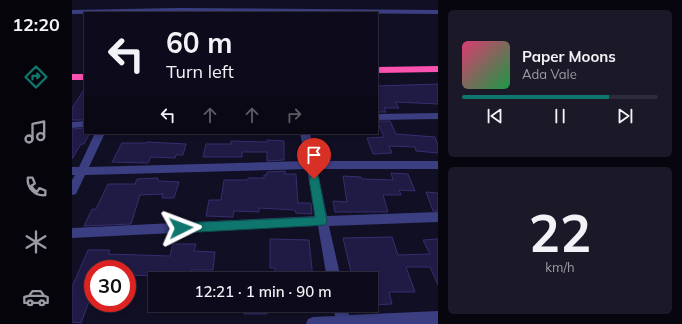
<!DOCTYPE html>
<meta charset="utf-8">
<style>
body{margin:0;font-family:Mulish,sans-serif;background:#1b1928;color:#f1f3f6;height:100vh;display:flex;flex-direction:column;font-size:15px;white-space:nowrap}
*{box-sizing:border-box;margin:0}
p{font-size:13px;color:#9a9ba3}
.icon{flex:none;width:22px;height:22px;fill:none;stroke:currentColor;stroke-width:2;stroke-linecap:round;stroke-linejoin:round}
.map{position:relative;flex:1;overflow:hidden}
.details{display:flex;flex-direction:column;gap:10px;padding:10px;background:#07060f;width:244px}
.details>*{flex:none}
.banner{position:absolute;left:12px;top:12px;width:294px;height:122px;border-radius:0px;box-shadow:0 2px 6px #0003,0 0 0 1px #2d2b3a;background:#0d0b1b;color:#f1f3f6;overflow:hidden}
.speed{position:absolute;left:12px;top:260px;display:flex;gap:8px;font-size:20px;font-weight:700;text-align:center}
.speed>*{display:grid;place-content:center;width:52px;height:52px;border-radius:50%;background:#0d0b1b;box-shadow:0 2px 6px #0003,0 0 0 1px #2d2b3a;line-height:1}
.speed .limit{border:6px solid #d22;background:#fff;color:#111}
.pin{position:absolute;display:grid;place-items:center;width:34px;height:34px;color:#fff;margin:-41px -17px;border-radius:50% 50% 50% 0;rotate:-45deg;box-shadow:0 0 4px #0007}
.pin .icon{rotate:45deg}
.me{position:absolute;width:44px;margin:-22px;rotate:87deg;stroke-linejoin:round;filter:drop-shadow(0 0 3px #0008)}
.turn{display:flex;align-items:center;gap:14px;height:84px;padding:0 16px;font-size:18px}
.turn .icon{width:52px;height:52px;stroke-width:2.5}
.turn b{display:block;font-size:28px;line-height:34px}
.lanes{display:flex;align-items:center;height:38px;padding:0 16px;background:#0003;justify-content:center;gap:20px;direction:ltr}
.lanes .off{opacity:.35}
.details .card{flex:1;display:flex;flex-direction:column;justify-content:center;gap:6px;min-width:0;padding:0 14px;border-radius:6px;background:#1b1928}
.details .dial{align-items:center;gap:0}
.dial b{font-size:52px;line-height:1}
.song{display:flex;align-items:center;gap:12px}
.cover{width:48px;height:48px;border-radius:6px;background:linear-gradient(135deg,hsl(340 70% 55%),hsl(140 70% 35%))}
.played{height:4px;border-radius:2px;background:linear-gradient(90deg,#0f766e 75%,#2d2b3a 75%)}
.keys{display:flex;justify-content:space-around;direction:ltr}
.trip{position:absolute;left:76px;top:272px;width:230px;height:40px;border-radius:0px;background:#0d0b1b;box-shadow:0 2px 6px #0003,0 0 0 1px #2d2b3a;font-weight:600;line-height:40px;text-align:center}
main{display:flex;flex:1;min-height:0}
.dock{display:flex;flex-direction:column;width:72px;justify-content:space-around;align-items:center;background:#05040b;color:#9a9ba3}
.dock .icon{width:28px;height:28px}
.dock .selected{color:#0f766e}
.dock b{font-size:18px;color:#f1f3f6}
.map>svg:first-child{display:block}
.building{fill:#201b44;stroke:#362e6f}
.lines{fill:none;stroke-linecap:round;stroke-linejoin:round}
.minor{fill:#3b3e81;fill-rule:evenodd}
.highway{fill:#fb51af;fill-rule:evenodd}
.route{fill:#0f766e;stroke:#0a4d48}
</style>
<main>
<nav class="dock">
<b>12:20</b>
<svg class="icon selected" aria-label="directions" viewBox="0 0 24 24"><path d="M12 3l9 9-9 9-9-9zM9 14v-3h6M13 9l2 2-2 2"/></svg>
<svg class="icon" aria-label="music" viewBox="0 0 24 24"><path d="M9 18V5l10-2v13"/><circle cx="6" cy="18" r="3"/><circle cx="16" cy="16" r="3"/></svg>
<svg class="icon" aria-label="phone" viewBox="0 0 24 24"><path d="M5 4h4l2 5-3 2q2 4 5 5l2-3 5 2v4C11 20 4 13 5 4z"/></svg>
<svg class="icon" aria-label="climate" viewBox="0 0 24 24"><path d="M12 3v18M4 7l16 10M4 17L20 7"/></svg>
<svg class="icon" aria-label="car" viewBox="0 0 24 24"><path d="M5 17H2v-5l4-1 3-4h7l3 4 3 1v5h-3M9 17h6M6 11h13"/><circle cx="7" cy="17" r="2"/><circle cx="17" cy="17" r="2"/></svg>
</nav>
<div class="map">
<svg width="366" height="324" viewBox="0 0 366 324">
<rect width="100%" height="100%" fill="#110f24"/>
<g class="building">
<path d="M366,84V104L323,102L327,108H312L314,112H305V86Z"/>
<path d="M13,88V120H0V108Z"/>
<path d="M305,121H318L324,134L363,137L366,145V153L344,151L343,147L317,146L320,153L301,154L295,138L312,137Z"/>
<path d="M13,128V133H18L12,144H9L0,159V129Z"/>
<path d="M195,140L212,141V160L195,161V152H170V157H131L134,144H159V141L195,142Z"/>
<path d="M75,142L114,144L111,155H104L103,158L79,157L76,163L40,162L50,143H74Z"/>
<path d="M213,171V174H224L226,203H239L240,214L224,213L223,210L187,208V212L162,211L161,217L134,216L137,200H149L152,180H176V178H192V175H195V172Z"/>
<path d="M319,173L336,174L343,191L327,190L329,195H311L316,212H263L261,201L275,202L271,176L289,177L290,179L321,180Z"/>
<path d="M86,178V181L107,182L102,198H90L91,194L68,195L59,224L12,226L20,209H24L36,184H63L65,179Z"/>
<path d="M354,192L366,193V211H361Z"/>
<path d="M320,237L326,255L358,254L351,240L366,239V285L358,267H334L343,292H317L320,304L300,305L299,272H279L271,238Z"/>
<path d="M198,239L237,240L241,279H203V268H198Z"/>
<path d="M101,244H124L122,251L143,252L141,270H119L118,277L55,275V269H21V291L9,323L0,322V287L16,250H38L36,254L98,256Z"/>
<path d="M172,305H194L195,314H172Z"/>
</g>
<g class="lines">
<g class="minor">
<path d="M106,8L366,10V14L106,12L0,14V10Z"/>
<path d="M366,113V119L305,120V114Z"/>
<path d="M13,121V127L0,128V122Z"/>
<path d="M23,133H33L17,167L234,161L228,133H238L244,161H366V169H245L255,216L366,212V222L257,226L269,279H255L246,226L0,238V228L244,216L235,169L13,175L4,194L0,195V180L3,175H0V167H7Z"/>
<path d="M261,305H275L277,315L366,311V324H234L236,319L241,317L263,316Z"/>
</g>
<g class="highway">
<path d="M366,66V72L305,73V67Z"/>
<rect x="0" y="74" width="13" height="6"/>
</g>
</g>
<path class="route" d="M242,175L246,176L247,179L255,221L253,225L109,233L105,232L104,228L105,225L109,223L243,217L237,179L239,176Z"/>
</svg>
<div class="speed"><div class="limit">30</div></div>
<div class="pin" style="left:242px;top:179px;background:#d93025"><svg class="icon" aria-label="arrive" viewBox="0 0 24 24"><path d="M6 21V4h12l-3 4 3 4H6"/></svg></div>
<svg class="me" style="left:109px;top:228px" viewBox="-20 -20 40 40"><path d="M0-17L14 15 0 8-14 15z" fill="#0f766e" stroke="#fff" stroke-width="4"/></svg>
<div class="trip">12:21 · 1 min · 90 m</div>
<div class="banner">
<div class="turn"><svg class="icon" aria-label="left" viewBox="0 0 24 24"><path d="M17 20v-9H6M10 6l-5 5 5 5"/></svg><div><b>60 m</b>Turn left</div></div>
<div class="lanes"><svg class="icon" aria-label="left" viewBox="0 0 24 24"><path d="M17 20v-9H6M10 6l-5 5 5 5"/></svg><svg class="icon off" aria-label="ahead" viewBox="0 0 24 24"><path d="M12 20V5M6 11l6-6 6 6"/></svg><svg class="icon off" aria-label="ahead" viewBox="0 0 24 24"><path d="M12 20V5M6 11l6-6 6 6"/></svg><svg class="icon off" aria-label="right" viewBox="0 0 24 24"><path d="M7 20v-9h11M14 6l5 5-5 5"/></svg></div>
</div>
</div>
<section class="details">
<div class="card">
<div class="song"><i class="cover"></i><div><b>Paper Moons</b><p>Ada Vale</p></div></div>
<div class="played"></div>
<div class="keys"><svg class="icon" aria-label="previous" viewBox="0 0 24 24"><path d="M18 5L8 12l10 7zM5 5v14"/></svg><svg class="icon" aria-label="pause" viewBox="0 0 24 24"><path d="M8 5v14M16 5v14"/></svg><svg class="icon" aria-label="next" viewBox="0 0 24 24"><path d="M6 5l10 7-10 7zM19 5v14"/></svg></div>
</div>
<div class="card dial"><b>22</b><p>km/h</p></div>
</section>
</main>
